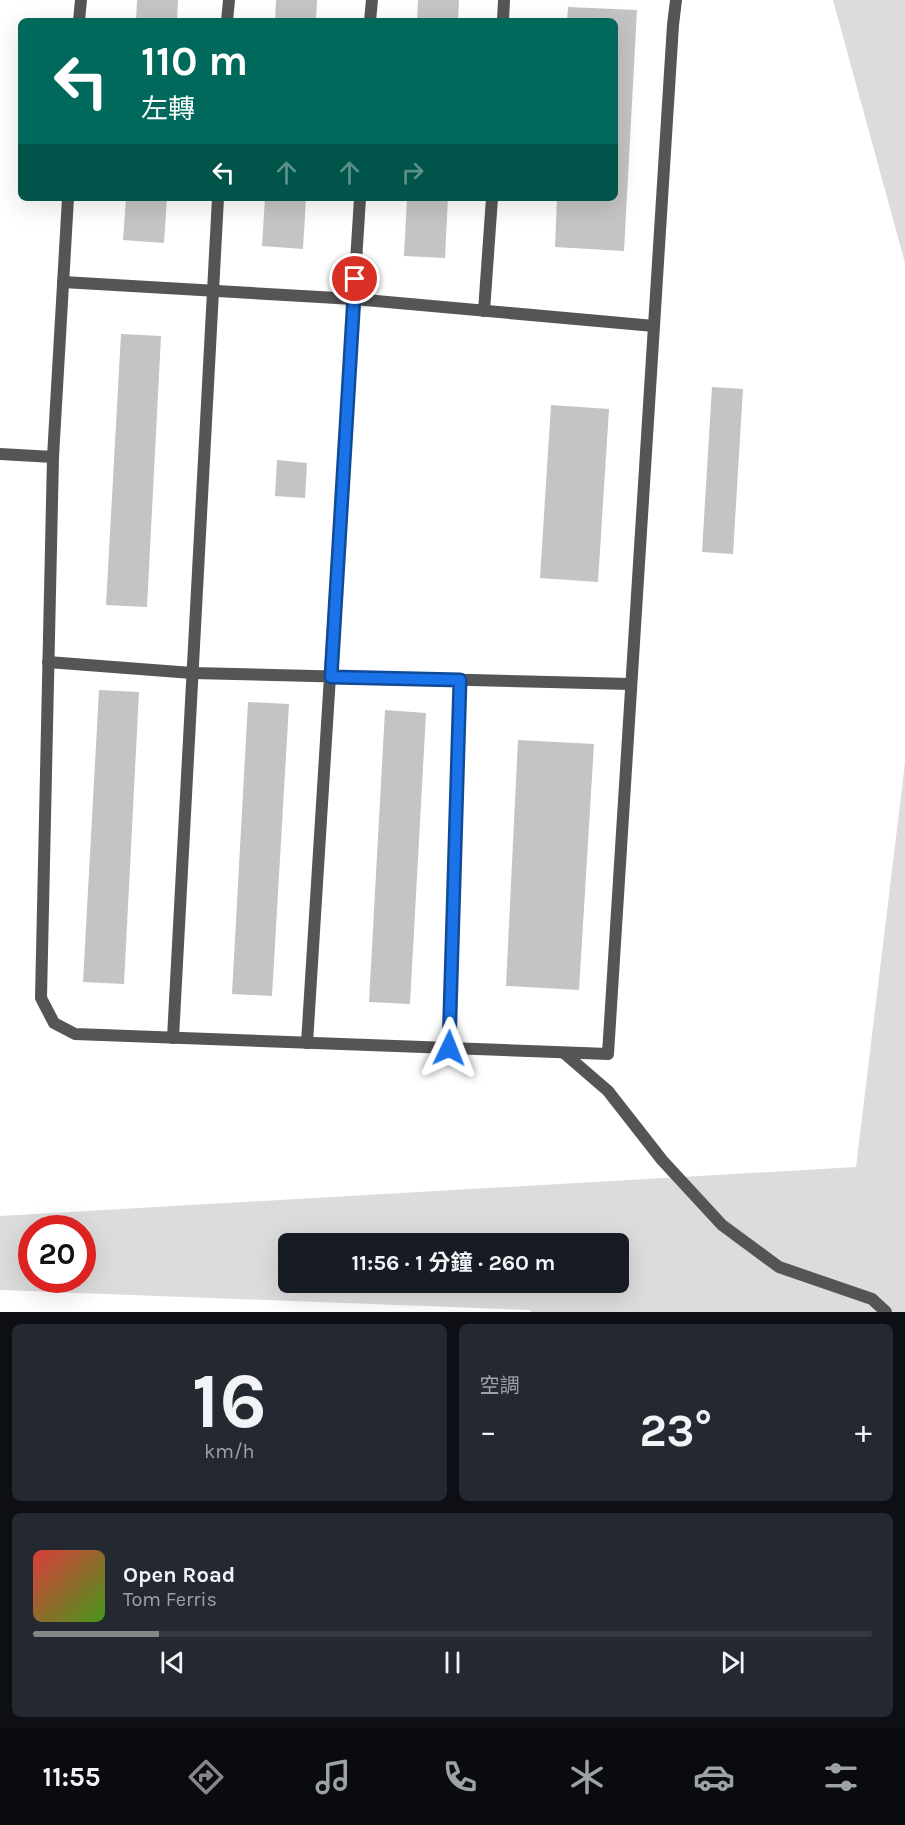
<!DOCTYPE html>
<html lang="zh-TW">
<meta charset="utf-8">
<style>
body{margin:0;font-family:Karla,"Noto Sans TC",sans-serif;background:#242831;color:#f1f3f6;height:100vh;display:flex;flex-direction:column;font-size:22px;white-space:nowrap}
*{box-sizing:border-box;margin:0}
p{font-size:20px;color:#9ea1a6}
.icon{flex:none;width:33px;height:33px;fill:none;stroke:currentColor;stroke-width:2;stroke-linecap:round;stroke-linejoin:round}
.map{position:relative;height:1312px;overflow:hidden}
.side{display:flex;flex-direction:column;gap:12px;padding:12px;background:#0d0f14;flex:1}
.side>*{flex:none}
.hud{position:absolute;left:18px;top:18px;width:600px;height:183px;border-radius:9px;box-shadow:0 6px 24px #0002;background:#00695c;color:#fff;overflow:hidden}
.speed{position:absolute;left:18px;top:1215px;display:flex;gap:12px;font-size:30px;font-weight:700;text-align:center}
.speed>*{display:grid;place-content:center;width:78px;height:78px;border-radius:50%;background:#171b24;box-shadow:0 6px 24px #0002;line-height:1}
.speed .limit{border:9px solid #d22;background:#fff;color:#111}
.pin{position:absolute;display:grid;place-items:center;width:51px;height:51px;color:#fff;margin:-26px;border:3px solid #fff;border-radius:50%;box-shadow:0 2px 6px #0007}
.me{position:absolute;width:66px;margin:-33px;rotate:2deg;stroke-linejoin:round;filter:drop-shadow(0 0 4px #0008)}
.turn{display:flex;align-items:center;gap:21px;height:126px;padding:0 24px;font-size:27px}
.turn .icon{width:78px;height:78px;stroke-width:2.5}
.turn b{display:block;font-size:42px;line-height:51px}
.lanes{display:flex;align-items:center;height:57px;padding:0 24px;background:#0003;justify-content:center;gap:30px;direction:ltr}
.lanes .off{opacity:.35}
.big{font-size:45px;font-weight:700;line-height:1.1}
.side .widget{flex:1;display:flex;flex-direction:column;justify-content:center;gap:9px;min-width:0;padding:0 21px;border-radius:9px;background:#242831}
.side .dial{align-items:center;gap:0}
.dial b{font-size:78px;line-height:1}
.song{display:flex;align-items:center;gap:18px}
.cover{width:72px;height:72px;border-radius:9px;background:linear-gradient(135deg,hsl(0 70% 55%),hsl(100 70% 35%))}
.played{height:6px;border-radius:3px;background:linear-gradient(90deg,#858687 15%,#363941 15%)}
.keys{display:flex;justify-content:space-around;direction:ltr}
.heat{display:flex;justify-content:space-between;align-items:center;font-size:33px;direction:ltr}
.side .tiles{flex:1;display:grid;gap:12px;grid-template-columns:1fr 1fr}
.widget:last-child{grid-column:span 2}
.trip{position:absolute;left:278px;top:1233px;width:351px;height:60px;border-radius:9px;background:#171b24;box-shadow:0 6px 24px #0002;font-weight:700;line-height:60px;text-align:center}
.tabs{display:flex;height:96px;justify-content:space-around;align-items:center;background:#090b0e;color:#9ea1a6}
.tabs .icon{width:42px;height:42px}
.tabs .on{color:#858687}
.tabs b{font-size:27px;color:#f1f3f6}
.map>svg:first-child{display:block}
.green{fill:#dcdcdc;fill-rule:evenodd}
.building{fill:#c4c4c4}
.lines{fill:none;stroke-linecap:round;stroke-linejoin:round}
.service{stroke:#555;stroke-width:12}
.route-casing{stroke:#114b97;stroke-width:15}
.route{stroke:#1a73e8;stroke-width:10}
</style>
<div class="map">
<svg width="905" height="1312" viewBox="0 0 905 1312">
<rect width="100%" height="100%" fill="#fff"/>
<g class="green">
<path d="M833,0H905V263Z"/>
<path d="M905,763V1312H530L531,1310L0,1290V1216L856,1167ZM32,1228H82V1280H32ZM288,1244H618V1282H288Z"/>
</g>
<g class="building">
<path d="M137,0H178L177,21H136Z"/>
<path d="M276,0H317L316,21H275Z"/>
<path d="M418,0H459L458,21H417Z"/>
<path d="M568,7L637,10L624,251L555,247L557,198H615V21H567Z"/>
<path d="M126,198H167L164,243L123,240Z"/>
<path d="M265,198H306L303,249L262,246Z"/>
<path d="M407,198H448L445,258L404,256Z"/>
<path d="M121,334L161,336L147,607L106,605Z"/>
<path d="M712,387L743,389L733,554L702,552Z"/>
<path d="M551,405L609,409L598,582L540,578Z"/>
<path d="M277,460L307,463L305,498L275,496Z"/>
<path d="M99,690L139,692L124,984L83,982Z"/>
<path d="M248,702L289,704L272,996L232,994Z"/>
<path d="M385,710L426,713L410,1004L369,1002Z"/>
<path d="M518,740L594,744L579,990L506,986Z"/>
</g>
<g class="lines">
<g class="service">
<path d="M79,21L81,0"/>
<path d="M227,21L229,0"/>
<path d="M370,21L372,0"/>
<path d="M503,21L504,0"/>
<path d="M63,282L354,299L654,326"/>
<path d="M484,311L492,198"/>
<path d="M0,454L53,457L41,998L54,1023L75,1034L608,1054L673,25L676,0"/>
<path d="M53,457L68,198"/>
<path d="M48,662L192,673L631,684"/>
<path d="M173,1038L218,198"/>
<path d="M307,1043L360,198"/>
<path d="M449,1048L460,680"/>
<path d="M564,1053L608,1091L662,1160L722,1225L779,1267L872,1299L886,1312"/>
</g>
</g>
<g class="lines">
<defs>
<path id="route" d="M355,279L331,677L460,680L449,1048"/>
</defs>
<use href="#route" class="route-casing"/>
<use href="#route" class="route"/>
</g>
</svg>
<div class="speed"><div class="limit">20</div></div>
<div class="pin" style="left:355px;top:279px;background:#d93025"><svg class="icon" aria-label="arrive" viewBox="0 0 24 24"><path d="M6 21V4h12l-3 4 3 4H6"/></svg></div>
<svg class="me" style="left:449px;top:1048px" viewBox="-20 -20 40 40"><path d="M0-17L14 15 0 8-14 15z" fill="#1a73e8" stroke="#fff" stroke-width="4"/></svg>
<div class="trip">11:56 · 1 分鐘 · 260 m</div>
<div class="hud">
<div class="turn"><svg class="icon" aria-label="left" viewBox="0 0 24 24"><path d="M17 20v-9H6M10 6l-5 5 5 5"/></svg><div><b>110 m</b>左轉</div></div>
<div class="lanes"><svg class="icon" aria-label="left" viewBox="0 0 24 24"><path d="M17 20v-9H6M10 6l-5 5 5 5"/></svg><svg class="icon off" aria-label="ahead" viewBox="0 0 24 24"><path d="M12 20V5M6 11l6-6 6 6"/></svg><svg class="icon off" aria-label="ahead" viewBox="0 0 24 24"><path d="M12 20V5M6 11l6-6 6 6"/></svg><svg class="icon off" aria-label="right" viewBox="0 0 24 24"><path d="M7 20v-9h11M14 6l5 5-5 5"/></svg></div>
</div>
</div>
<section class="side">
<div class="tiles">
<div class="widget dial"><b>16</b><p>km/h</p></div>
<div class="widget"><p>空調</p>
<div class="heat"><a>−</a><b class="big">23°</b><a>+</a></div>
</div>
<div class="widget">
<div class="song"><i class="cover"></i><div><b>Open Road</b><p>Tom Ferris</p></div></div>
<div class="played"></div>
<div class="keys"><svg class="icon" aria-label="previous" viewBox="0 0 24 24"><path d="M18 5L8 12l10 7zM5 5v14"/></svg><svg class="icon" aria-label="pause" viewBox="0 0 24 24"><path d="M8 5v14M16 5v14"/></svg><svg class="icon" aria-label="next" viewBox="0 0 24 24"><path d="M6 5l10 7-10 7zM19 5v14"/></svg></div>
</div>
</div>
</section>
<nav class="tabs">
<b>11:55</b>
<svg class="icon on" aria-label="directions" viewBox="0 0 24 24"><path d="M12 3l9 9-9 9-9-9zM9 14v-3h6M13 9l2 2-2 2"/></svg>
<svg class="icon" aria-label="music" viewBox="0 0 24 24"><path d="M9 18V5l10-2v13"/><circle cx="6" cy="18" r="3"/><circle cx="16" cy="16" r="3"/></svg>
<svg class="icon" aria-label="phone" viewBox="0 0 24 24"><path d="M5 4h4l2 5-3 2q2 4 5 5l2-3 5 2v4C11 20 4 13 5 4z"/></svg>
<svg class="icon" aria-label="climate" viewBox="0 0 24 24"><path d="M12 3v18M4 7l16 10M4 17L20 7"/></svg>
<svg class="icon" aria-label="car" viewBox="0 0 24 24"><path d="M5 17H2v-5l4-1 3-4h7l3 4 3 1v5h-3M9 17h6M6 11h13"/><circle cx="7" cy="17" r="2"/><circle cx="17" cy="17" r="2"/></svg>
<svg class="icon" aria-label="filters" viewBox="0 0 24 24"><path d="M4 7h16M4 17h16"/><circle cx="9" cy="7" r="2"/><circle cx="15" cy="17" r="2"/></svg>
</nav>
